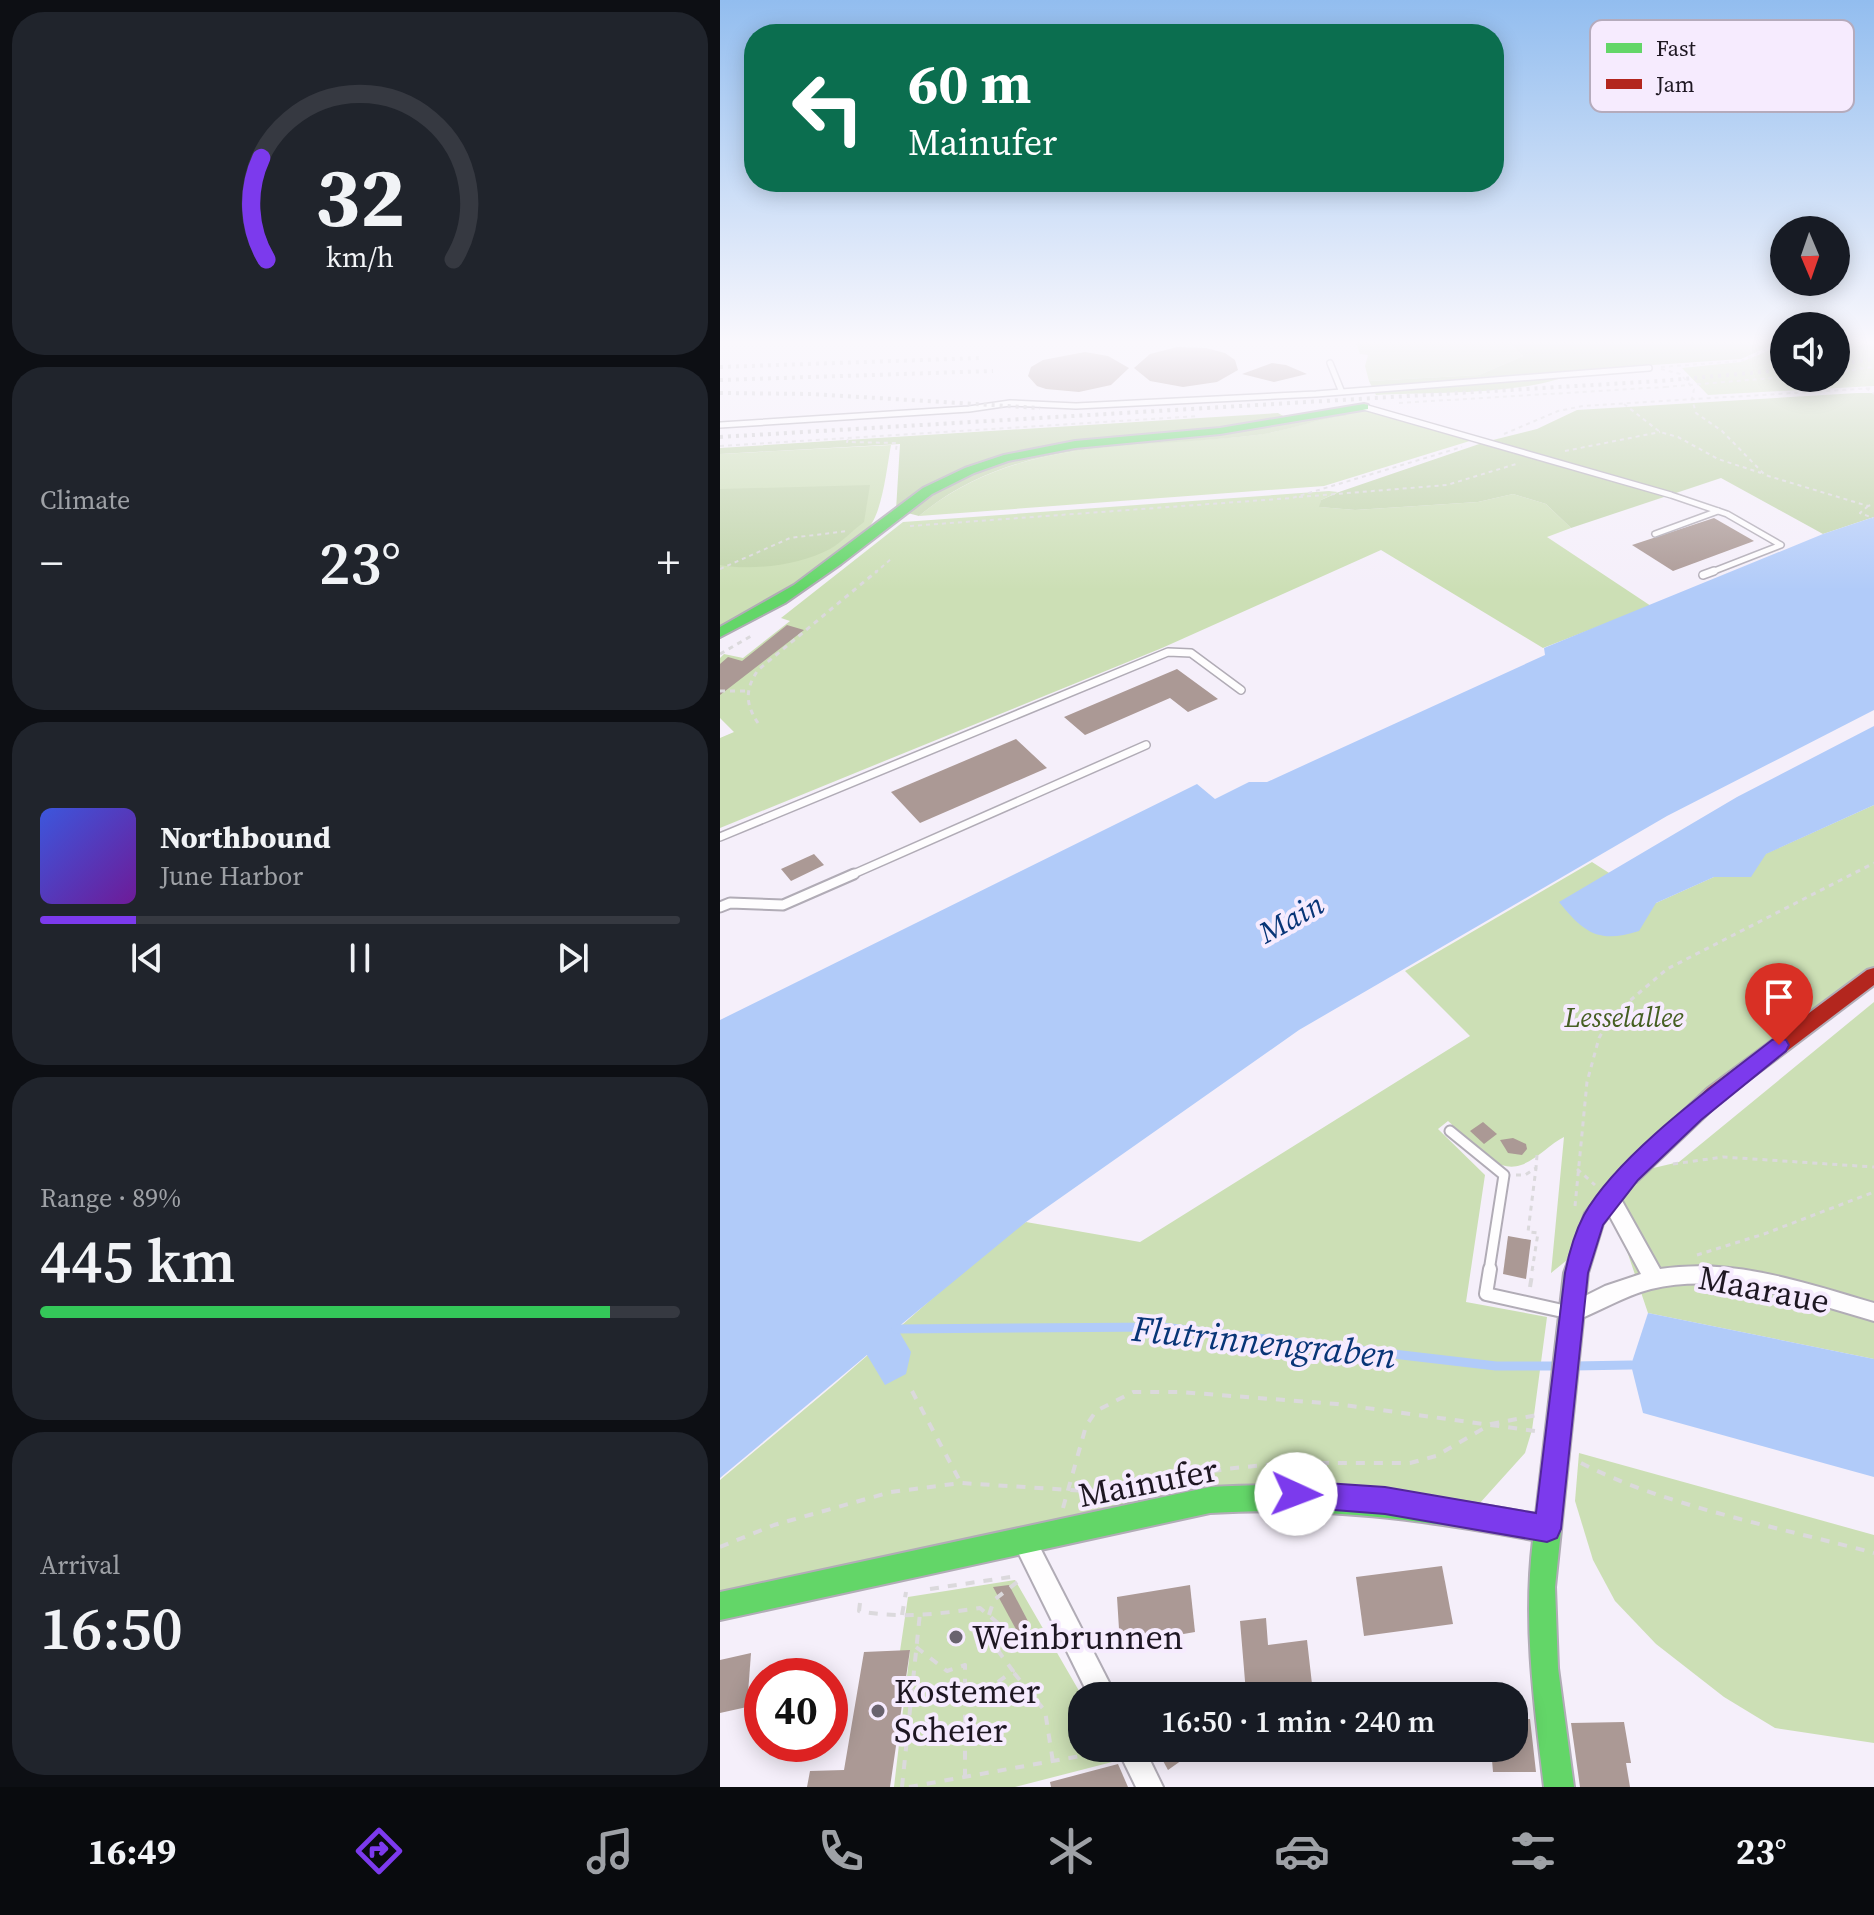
<!DOCTYPE html>
<meta charset="utf-8">
<style>
body{margin:0;font-family:"Source Serif 4",serif;background:#20242c;color:#f1f3f6;height:100vh;display:flex;flex-direction:column;font-size:30px;white-space:nowrap}
*{box-sizing:border-box;margin:0}
p{font-size:26px;color:#9ea1a6}
.icon{flex:none;width:44px;height:44px;fill:none;stroke:currentColor;stroke-width:2;stroke-linecap:round;stroke-linejoin:round}
.map{position:relative;flex:1;overflow:hidden}
.side{display:flex;flex-direction:column;gap:12px;padding:12px;background:#0d0f14;width:720px}
.side>*{flex:none}
.top-card{position:absolute;left:24px;top:24px;width:760px;height:168px;border-radius:32px;box-shadow:0 4px 20px #0003;background:#0b6e4f;color:#fff;overflow:hidden}
.needle{width:52px;rotate:178deg}
.tools{position:absolute;left:1050px;top:216px;display:grid;gap:16px}
.tools a{display:grid;place-items:center;width:80px;height:80px;border-radius:50%;background:#171b24;box-shadow:0 4px 20px #0003;font-size:40px}
.speed{position:absolute;left:24px;top:1658px;display:flex;gap:16px;font-size:40px;font-weight:700;text-align:center}
.speed>*{display:grid;place-content:center;width:104px;height:104px;border-radius:50%;background:#171b24;box-shadow:0 4px 20px #0003;line-height:1}
.speed .limit{border:12px solid #d22;background:#fff;color:#111}
.pin{position:absolute;display:grid;place-items:center;width:68px;height:68px;color:#fff;margin:-82px -34px;border-radius:50% 50% 50% 0;rotate:-45deg;box-shadow:0 0 8px #0007}
.pin .icon{rotate:45deg}
.me{position:absolute;width:88px;margin:-44px;rotate:92deg;stroke-linejoin:round;filter:drop-shadow(0 0 6px #0008)}
.turn{display:flex;align-items:center;gap:28px;height:168px;padding:0 32px;font-size:36px}
.turn .icon{width:104px;height:104px;stroke-width:2.5}
.turn b{display:block;font-size:56px;line-height:68px}
.big{font-size:60px;font-weight:600;line-height:1.1}
.side .tile{flex:1;display:flex;flex-direction:column;justify-content:center;gap:12px;min-width:0;padding:0 28px;border-radius:32px;background:#20242c}
.side .dial{align-items:center;gap:0}
.dial svg{height:208px;overflow:visible;fill:none;stroke:#363941;stroke-width:7;stroke-linecap:round;text-anchor:middle}
.dial text{fill:#f1f3f6;stroke:none}
.song{display:flex;align-items:center;gap:24px}
.cover{width:96px;height:96px;border-radius:12px;background:linear-gradient(135deg,hsl(230 70% 55%),hsl(280 70% 35%))}
.played{height:8px;border-radius:4px;background:linear-gradient(90deg,#7c3aed 15%,#363941 15%)}
.keys{display:flex;justify-content:space-around;direction:ltr}
.heat{display:flex;justify-content:space-between;align-items:center;font-size:44px;direction:ltr}
.charge{height:12px;border-radius:6px;background:linear-gradient(90deg,#34c759 89%,#363941 0)}
.trip{position:absolute;left:348px;top:1682px;width:460px;height:80px;border-radius:32px;background:#171b24;box-shadow:0 4px 20px #0003;font-weight:600;line-height:80px;text-align:center}
.tab-bar{display:flex;height:128px;justify-content:space-around;align-items:center;background:#090b0e;color:#9ea1a6}
.tab-bar .icon{width:56px;height:56px}
.tab-bar .on{color:#7c3aed}
.tab-bar b{font-size:36px;color:#f1f3f6}
main{display:flex;flex:1;min-height:0}
.map>svg:first-child{display:block}
.green{fill:#ccdfb5}
.forest{fill:#c1d5aa}
.water{fill:#b1cbf9}
.lines{fill:none;stroke-linecap:round;stroke-linejoin:round}
.stream{stroke:#b1cbf9;stroke-width:9}
.building{fill:#ab9995}
.lane-far3-casing{stroke:#b1acb6;stroke-width:8}
.lane-far2-casing{stroke:#b1acb6;stroke-width:10}
.lane-far1-casing{stroke:#b1acb6;stroke-width:13}
.lane-casing{stroke:#b1acb6;stroke-width:16}
.street-casing{stroke:#b1acb6;stroke-width:4}
.fast-casing{stroke:#b1acb6;stroke-width:4}
.jam-casing{stroke:#b1acb6;stroke-width:4}
.path-far2{stroke:#dbd9dc;stroke-width:2;stroke-dasharray:4 4;stroke-linecap:butt}
.path-far1{stroke:#dbd9dc;stroke-width:3;stroke-dasharray:5 5;stroke-linecap:butt}
.path{stroke:#dbd9dc;stroke-width:4;stroke-dasharray:9 9;stroke-linecap:butt}
.lane-far3{stroke:#fefdfe;stroke-width:5}
.lane-far2{stroke:#fefdfe;stroke-width:7}
.lane-far1{stroke:#fefdfe;stroke-width:9}
.lane{stroke:#fefdfe;stroke-width:12}
.street{fill:#fefdfe;fill-rule:evenodd}
.fast{fill:#63d668;fill-rule:evenodd}
.jam{fill:#b3261e;fill-rule:evenodd}
.rail{stroke:#cac8cb;stroke-width:4;stroke-dasharray:3 5;stroke-linecap:butt}
.path-bridge{stroke:#dbd9dc;stroke-width:2;stroke-dasharray:4 4;stroke-linecap:butt}
.route{fill:#7c3aed;stroke:#51269a;stroke-width:2}
.poi-dot{fill:#69636e;stroke:#f6ebfe;stroke-width:3}
.labels{text-anchor:middle;dominant-baseline:central;stroke-width:8;stroke-linejoin:round;paint-order:stroke}
.park-label{font-size:28px;font-style:italic;fill:#465f23;stroke:#f6ebfe}
.water-label{font-size:30px;font-style:italic;fill:#083577;stroke:#f6ebfe}
.near-street-label{font-size:34px;fill:#1e1722;stroke:#f6ebfe}
.near-poi-label{font-size:34px;fill:#1e1722;stroke:#f6ebfe;text-anchor:start}
.near-water-label{font-size:36px;font-style:italic;fill:#083577;stroke:#f6ebfe}
.key{fill:#f6ebfe;stroke:#b5abbc;stroke-width:2}
.key-label{font-size:22px;fill:#1e1722}
</style>
<main>
<section class="side">
<div class="tile dial"><svg viewBox="0 0 100 80">
<path d="M14 69A42 42 0 1 1 86 69"/>
<path d="M14 69A42 42 0 0 1 12 30" stroke="#7c3aed"/>
<text x="50" y="56" font-size="32" font-weight="700">32</text>
<text x="50" y="72" font-size="11">km/h</text>
</svg></div>
<div class="tile"><p>Climate</p>
<div class="heat"><a>−</a><b class="big">23°</b><a>+</a></div>
</div>
<div class="tile">
<div class="song"><i class="cover"></i><div><b>Northbound</b><p>June Harbor</p></div></div>
<div class="played"></div>
<div class="keys"><svg class="icon" aria-label="previous" viewBox="0 0 24 24"><path d="M18 5L8 12l10 7zM5 5v14"/></svg><svg class="icon" aria-label="pause" viewBox="0 0 24 24"><path d="M8 5v14M16 5v14"/></svg><svg class="icon" aria-label="next" viewBox="0 0 24 24"><path d="M6 5l10 7-10 7zM19 5v14"/></svg></div>
</div>
<div class="tile"><p>Range · 89%</p><b class="big">445 km</b><div class="charge"></div></div>
<div class="tile"><p>Arrival</p><b class="big">16:50</b></div>
</section>
<div class="map">
<svg width="1154" height="1787" viewBox="0 0 1154 1787">
<rect width="100%" height="100%" fill="#f5effa"/>
<g class="green">
<path d="M635,340H786L803,356L759,375L649,381L645,366L648,355L640,354Z"/>
<path d="M1116,340H1154V386L988,395L962,368L1021,362L1064,344V378H1116Z"/>
<path d="M628,410L655,412L753,440L604,486L199,516C296,435 418,449 536,435C567,431 595,419 625,416L624,411Z"/>
<path d="M171,445C167,467 163,505 152,523C136,551 32,611 0,626V454Z"/>
<path d="M609,491L618,492L601,500L600,507L635,510L758,502L793,494L826,504L851,528L827,537L931,606L823,648L661,550L442,648L0,828V738L14,732L0,718V658L4,654L23,658L70,621L61,618L183,522Z"/>
<path d="M1154,805V975L912,1173L959,1162L1154,1002V1359L928,1313L889,1198L862,1248L831,1273L844,1137C830,1144 816,1160 801,1165C773,1175 746,1137 728,1121L718,1129L765,1175L746,1302L827,1317L812,1430L805,1453L750,1514L576,1494L0,1606V1480L116,1383L280,1239L306,1222L420,1242L750,1036L685,971L872,862L936,903Z"/>
<path d="M859,1453L1154,1535V1743L1055,1728L1004,1697L936,1644L895,1601L873,1560L855,1501Z"/>
<path d="M295,1580L362,1696V1748H393L400,1760L295,1787H174L190,1651H180L188,1597Z"/>
</g>
<g class="forest">
<path d="M786,340H1064L1021,359L860,370C814,396 712,392 656,395L649,381L759,375L803,356Z"/>
<path d="M1137,393H1154V517L1103,534L1001,478L851,528L826,504L793,494L758,502L635,510L599,507L601,500L619,492L765,442L817,429L857,410Z"/>
<path d="M624,411L626,416C596,419 567,431 537,435C418,450 297,434 199,516L176,510L180,444L0,454V448L558,413L565,417Z"/>
<path d="M150,485L144,522C133,530 122,542 110,549C80,565 33,571 0,565V489Z"/>
</g>
<g class="water">
<path d="M1154,517V710L947,816L579,1030L306,1222L177,1328L191,1352L186,1374L165,1385L147,1355L0,1478V1020L477,784L495,799L529,782H547L825,655L824,648L1103,534Z"/>
<path d="M1154,726V805L1046,854L1031,877H994L936,903L919,931C879,944 864,933 839,902L1017,797Z"/>
<path d="M928,1313L1154,1359V1477L923,1413L911,1365Z"/>
</g>
<g class="lines">
<g class="stream">
<path d="M176,1329L442,1327L776,1366H838"/>
<path d="M854,1366L911,1365"/>
</g>
</g>
<g class="building">
<path d="M457,347L486,348L505,353L515,360L518,370L497,382L463,387L430,381L414,368L430,354Z"/>
<path d="M365,352L388,356L409,368L391,385L359,392L326,389L317,386L308,376L311,367L323,360Z"/>
<path d="M552,363L566,365L587,374L554,382L522,374Z"/>
<path d="M994,518L1034,541L953,571L912,545Z"/>
<path d="M67,625L84,630L0,695V664L8,657L22,661Z"/>
<path d="M457,669L498,699L468,712L450,698L365,735L344,717Z"/>
<path d="M296,739L327,768L200,823L171,792Z"/>
<path d="M94,854L104,865L71,881L61,869Z"/>
<path d="M763,1122L777,1134L764,1144L750,1131Z"/>
<path d="M793,1138L806,1144L807,1149L802,1155L788,1153L780,1140Z"/>
<path d="M788,1236L811,1240L806,1279L783,1274Z"/>
<path d="M722,1566L733,1624L644,1636L636,1577Z"/>
<path d="M289,1585L310,1625L298,1633L273,1587Z"/>
<path d="M470,1585L475,1632L400,1645L397,1597Z"/>
<path d="M546,1618L548,1645L587,1640L592,1684L526,1693L520,1621Z"/>
<path d="M190,1650L170,1787H87L90,1771L124,1770L144,1652Z"/>
<path d="M31,1653L27,1707L0,1713V1660Z"/>
<path d="M794,1719H810L816,1772H773L771,1748H794Z"/>
<path d="M904,1722L911,1763H906L910,1787H860L851,1723Z"/>
<path d="M436,1748H479L448,1770Z"/>
<path d="M398,1764L408,1787H331L330,1782Z"/>
</g>
<g class="lines">
<defs>
<g id="lane-far3">
<path d="M610,363L621,390"/>
<path d="M644,407L951,495L1007,514L1061,545L989,573"/>
<path d="M0,425L249,409L290,403L356,406L596,394L929,368"/>
<path d="M935,534L998,511"/>
</g>
<g id="lane-far2">
<path d="M983,575L994,571"/>
<path d="M0,837L448,652L471,653L521,690"/>
<path d="M129,876L426,745"/>
</g>
<g id="lane-far1">
<path d="M0,907L10,903L63,905L134,874"/>
<path d="M730,1131L784,1175L769,1271"/>
</g>
<path id="lane" d="M770,1269L766,1294L847,1312"/>
<g id="street">
<path d="M890,1190L897,1192L940,1269C1014,1258 1083,1282 1154,1303V1321C1083,1301 1006,1271 931,1289C903,1296 879,1312 852,1322L845,1320L841,1313L845,1306L885,1286L921,1274L880,1198L883,1192Z"/>
<path d="M304,1528L312,1532L396,1696H369L292,1540L296,1532Z"/>
<path d="M397,1748H424L443,1787H416Z"/>
</g>
<g id="fast">
<path d="M644,404L648,405V409L500,434L355,448L288,461L254,473L212,494L121,564L65,603L0,637V627L74,585L203,488L245,468L284,455L355,441L500,428Z"/>
<path d="M908,1167L916,1170L919,1176L883,1224L868,1273L835,1587L838,1668L854,1787H824C814,1704 803,1623 813,1540C705,1520 600,1506 490,1513L0,1620V1592L490,1487C601,1480 707,1494 816,1514L844,1273L865,1213L900,1170Z"/>
</g>
<path id="jam" d="M1154,968V985L1002,1100L916,1182L908,1185L900,1182L897,1176L900,1170L988,1088L1147,970Z"/>
</defs>
<use href="#lane-far3" class="lane-far3-casing"/>
<use href="#lane-far2" class="lane-far2-casing"/>
<use href="#lane-far1" class="lane-far1-casing"/>
<use href="#lane" class="lane-casing"/>
<use href="#street" class="street-casing"/>
<use href="#fast" class="fast-casing"/>
<use href="#jam" class="jam-casing"/>
<g class="path-far2">
<path d="M560,340L564,342"/>
<path d="M914,340L925,343L930,340"/>
<path d="M941,367L1021,361L1064,341"/>
<path d="M941,369L960,374L974,389L972,399L976,413L1002,431L1045,475L1148,506L1154,504"/>
<path d="M1116,372L1154,367"/>
<path d="M1146,388L1154,394"/>
<path d="M679,403L945,387"/>
<path d="M904,404L940,432L958,437L998,459L1041,473"/>
<path d="M784,434L838,411L863,406L1154,388"/>
<path d="M128,439L127,442L177,443L176,450"/>
<path d="M0,446L479,416"/>
<path d="M845,451L940,432"/>
<path d="M579,497L727,485L796,464"/>
<path d="M1148,506L1140,513L1153,518"/>
<path d="M190,526L572,498L742,447"/>
<path d="M0,569L70,538L127,531"/>
<path d="M155,573L171,559"/>
</g>
<g class="path-far1">
<path d="M0,654L31,636"/>
<path d="M0,691H26"/>
<path d="M38,723C25,704 25,689 38,670L157,571"/>
<path d="M953,1164L1003,1157L1154,1167"/>
<path d="M857,1169L875,1185"/>
<path d="M796,1175H805L816,1168L817,1155"/>
<path d="M855,1206L867,1082L879,1038L892,1016L947,969L1154,863"/>
<path d="M977,1255L1044,1234L1154,1192"/>
<path d="M812,1271L818,1233L808,1232L816,1168"/>
</g>
<g class="path">
<path d="M810,1287L813,1269"/>
<path d="M192,1391L241,1483"/>
<path d="M861,1463C944,1506 1062,1528 1154,1553"/>
<path d="M343,1508L366,1426L376,1411L413,1392H460L617,1404L815,1431"/>
<path d="M0,1547L54,1525L171,1492L241,1483L382,1492L505,1469L565,1463H690L716,1456L771,1424L817,1415"/>
<path d="M210,1589L297,1576"/>
<path d="M140,1603L139,1611C180,1619 219,1614 260,1608L279,1624V1652L293,1671L245,1706"/>
<path d="M182,1615L186,1592"/>
<path d="M269,1615L274,1600L300,1580"/>
<path d="M281,1627L293,1646L307,1637L305,1634"/>
<path d="M196,1647L227,1671L245,1665V1777"/>
<path d="M294,1673L325,1711L333,1762"/>
<path d="M182,1787L200,1613"/>
<path d="M189,1787L388,1751"/>
</g>
<use href="#lane-far3" class="lane-far3"/>
<use href="#lane-far2" class="lane-far2"/>
<use href="#lane-far1" class="lane-far1"/>
<use href="#lane" class="lane"/>
<use href="#street" class="street"/>
<use href="#fast" class="fast"/>
<use href="#jam" class="jam"/>
<g class="rail">
<path d="M1116,364L1154,359"/>
<path d="M0,367L261,358"/>
<path d="M0,380L273,371"/>
<path d="M0,393L92,394L320,408"/>
<path d="M0,437L940,381L1064,370"/>
</g>
<path class="path-bridge" d="M945,387L1064,377"/>
</g>
<linearGradient id="sky" x2="0" y2="1"><stop stop-color="#92bdef"/><stop offset="0.58" stop-color="#faf8fd"/><stop offset="1" stop-color="#faf8fd" stop-opacity="0"/></linearGradient>
<rect width="1154" height="590" fill="url(#sky)"/>
<path class="route" d="M1059,1038L1066,1040L1069,1045L1066,1051L981,1120L918,1180L883,1225L868,1273L841,1529L837,1538L827,1542L665,1514L576,1507L566,1504L562,1494L566,1485L576,1481L665,1487L816,1513L845,1273C849,1253 854,1234 864,1215C898,1154 996,1084 1052,1040Z"/>
<g class="poi-dot">
<circle cx="236" cy="1637" r="8"/>
<circle cx="158" cy="1711" r="8"/>
</g>
<g class="labels">
<g class="park-label">
<text x="904" y="1017">Lesselallee</text>
</g>
<g class="water-label">
<text transform="translate(571 918) rotate(-29)">Main</text>
</g>
<g class="near-street-label">
<text transform="translate(1044 1289) rotate(11)">Maaraue</text>
<text transform="translate(428 1482) rotate(-11)">Mainufer</text>
</g>
<g class="near-poi-label">
<text x="252" y="1637">Weinbrunnen</text>
<text x="174" y="1691">Kostemer<tspan x="174" dy="39">Scheier</tspan></text>
</g>
<g class="near-water-label">
<text transform="translate(544 1342) rotate(6)">Flutrinnengraben</text>
</g>
</g>
<rect x="870" y="20" width="264" height="92" rx="12" class="key"/>
<rect x="886" y="43" width="36" height="10" fill="#63d668"/>
<rect x="886" y="79" width="36" height="10" fill="#b3261e"/>
<g class="key-label">
<text x="936" y="56">Fast</text>
<text x="936" y="92">Jam</text>
</g>
</svg>
<div class="tools">
<a><svg class="needle" viewBox="-14 -14 28 28"><path d="M0-13l5 13h-10z" fill="#e53935"/><path d="M0 13l5-13h-10z" fill="#9ea1a6"/></svg></a>
<a><svg class="icon" aria-label="sound" viewBox="0 0 24 24"><path d="M4 9h4l5-4v14l-5-4H4zM17 9q2 3 0 6"/></svg></a>
</div>
<div class="speed"><div class="limit">40</div></div>
<div class="pin" style="left:1059px;top:1045px;background:#d93025"><svg class="icon" aria-label="arrive" viewBox="0 0 24 24"><path d="M6 21V4h12l-3 4 3 4H6"/></svg></div>
<svg class="me" style="left:576px;top:1494px" viewBox="-20 -20 40 40"><circle r="19" fill="#fff"/><path d="M0-13L10 11 0 6-10 11z" fill="#7c3aed"/></svg>
<div class="trip">16:50 · 1 min · 240 m</div>
<div class="top-card">
<div class="turn"><svg class="icon" aria-label="left" viewBox="0 0 24 24"><path d="M17 20v-9H6M10 6l-5 5 5 5"/></svg><div><b>60 m</b>Mainufer</div></div>
</div>
</div>
</main>
<nav class="tab-bar">
<b>16:49</b>
<svg class="icon on" aria-label="directions" viewBox="0 0 24 24"><path d="M12 3l9 9-9 9-9-9zM9 14v-3h6M13 9l2 2-2 2"/></svg>
<svg class="icon" aria-label="music" viewBox="0 0 24 24"><path d="M9 18V5l10-2v13"/><circle cx="6" cy="18" r="3"/><circle cx="16" cy="16" r="3"/></svg>
<svg class="icon" aria-label="phone" viewBox="0 0 24 24"><path d="M5 4h4l2 5-3 2q2 4 5 5l2-3 5 2v4C11 20 4 13 5 4z"/></svg>
<svg class="icon" aria-label="climate" viewBox="0 0 24 24"><path d="M12 3v18M4 7l16 10M4 17L20 7"/></svg>
<svg class="icon" aria-label="car" viewBox="0 0 24 24"><path d="M5 17H2v-5l4-1 3-4h7l3 4 3 1v5h-3M9 17h6M6 11h13"/><circle cx="7" cy="17" r="2"/><circle cx="17" cy="17" r="2"/></svg>
<svg class="icon" aria-label="filters" viewBox="0 0 24 24"><path d="M4 7h16M4 17h16"/><circle cx="9" cy="7" r="2"/><circle cx="15" cy="17" r="2"/></svg>
<b>23°</b>
</nav>
